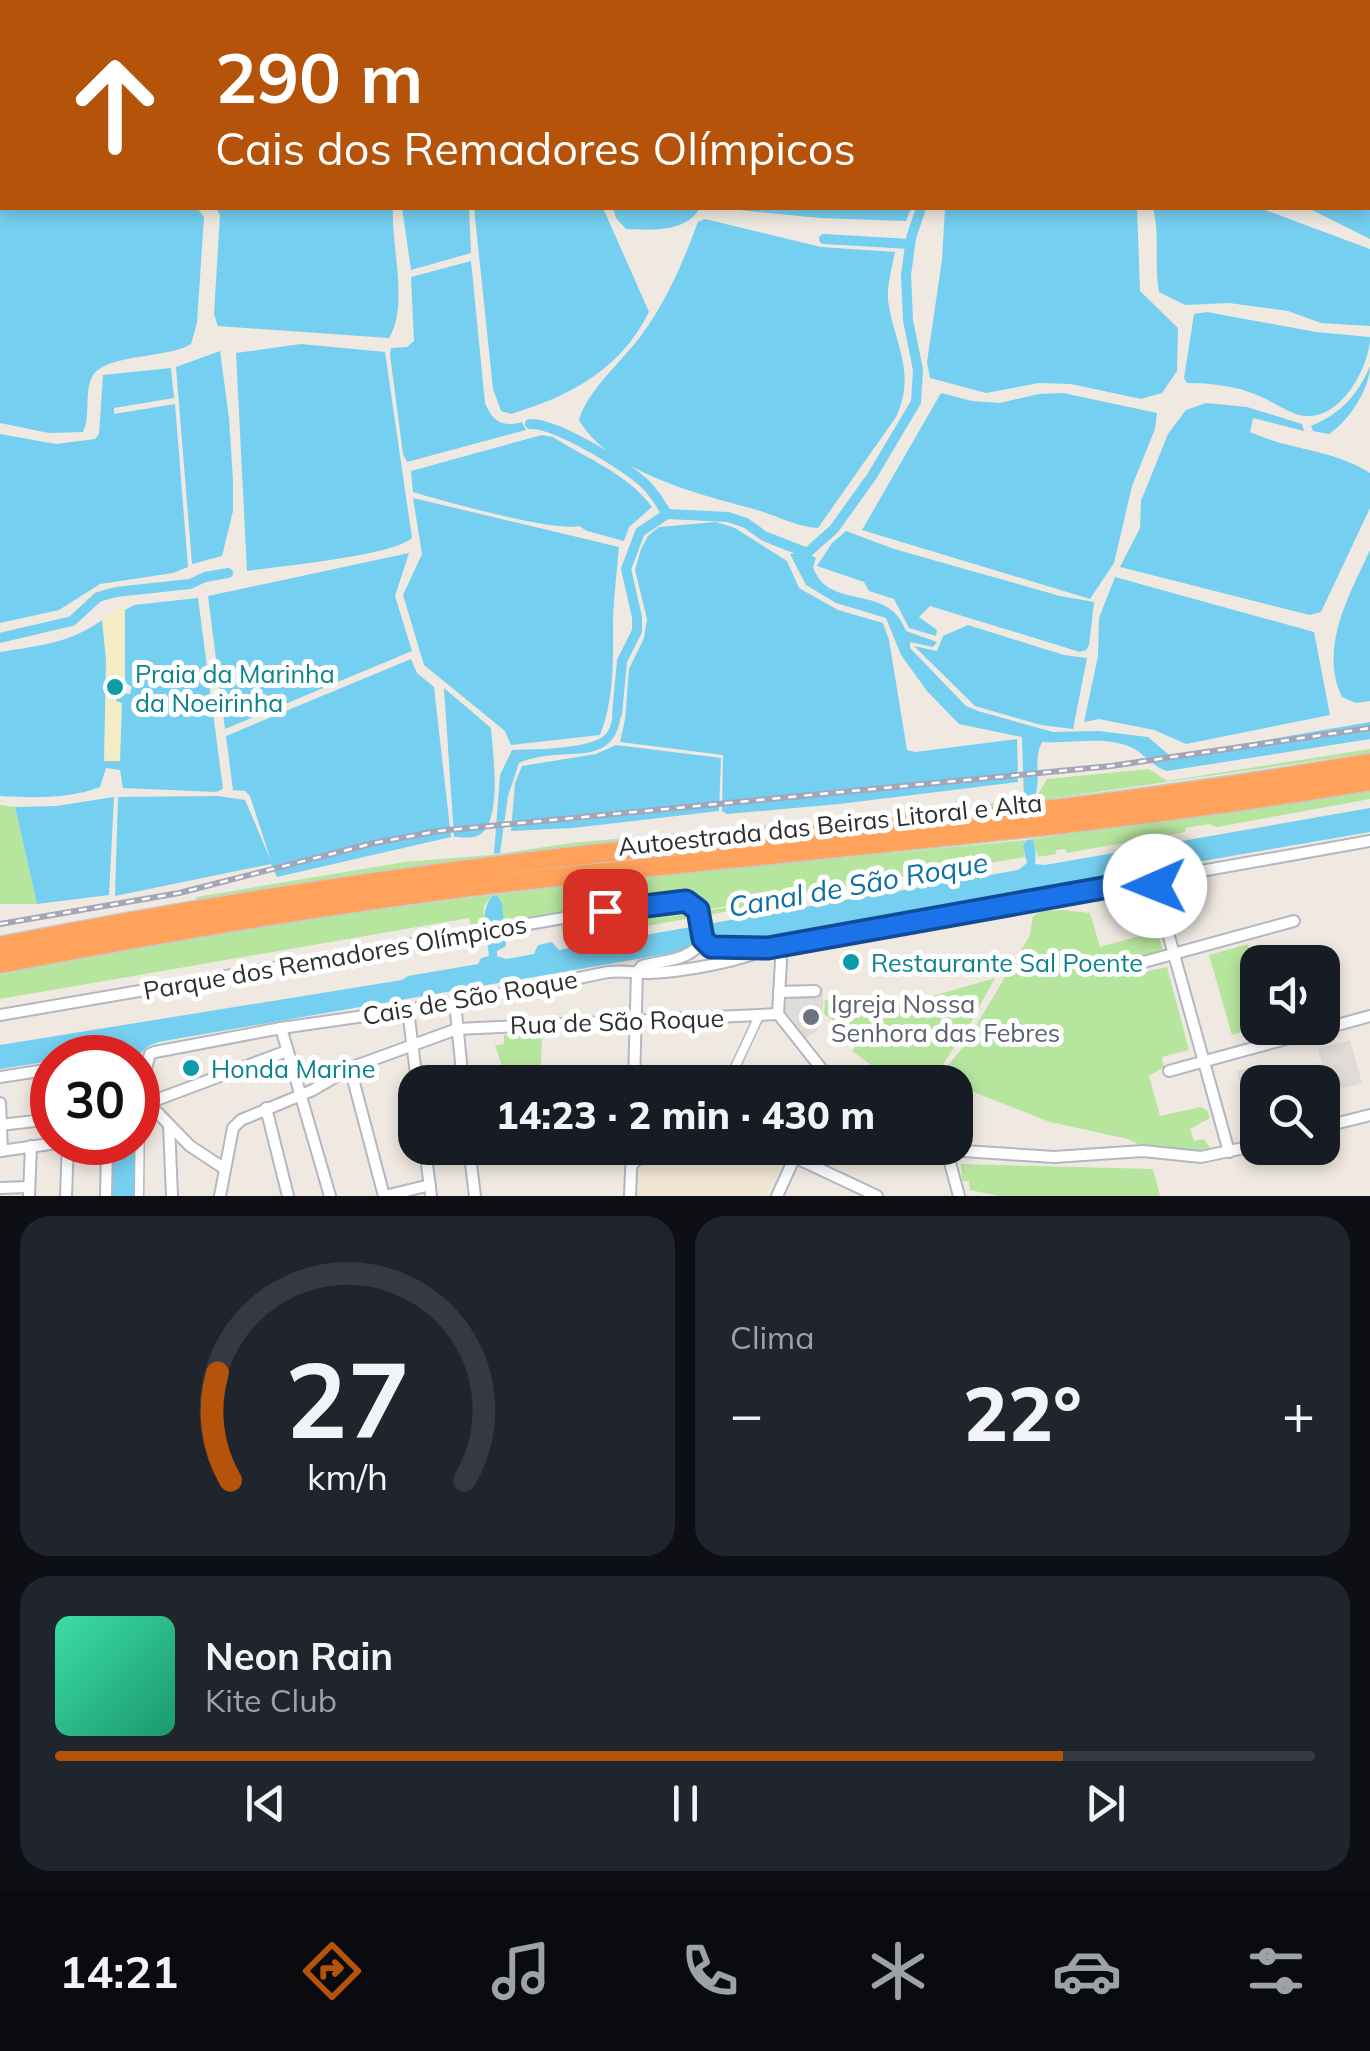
<!DOCTYPE html>
<html lang="pt">
<meta charset="utf-8">
<style>
body{margin:0;font-family:Mulish,sans-serif;background:#20242c;color:#f1f3f6;height:100vh;display:flex;flex-direction:column;font-size:38px;white-space:nowrap}
*{box-sizing:border-box;margin:0}
p{font-size:32px;color:#9ea1a6}
.icon{flex:none;width:55px;height:55px;fill:none;stroke:currentColor;stroke-width:2;stroke-linecap:round;stroke-linejoin:round}
.map{position:relative;height:1196px;overflow:hidden}
.side{display:flex;flex-direction:column;gap:20px;padding:20px;background:#0d0f14;flex:1}
.side>*{flex:none}
.hud{position:absolute;left:0px;top:0px;width:1370px;height:210px;box-shadow:0 5px 15px #0003;background:#b45309;color:#fff;overflow:hidden}
.buttons{position:absolute;left:1240px;top:945px;display:grid;gap:20px}
.buttons a{display:grid;place-items:center;width:100px;height:100px;border-radius:20px;background:#171b24;box-shadow:0 5px 15px #0003;font-size:50px}
.speed{position:absolute;left:30px;top:1035px;display:flex;gap:20px;font-size:50px;font-weight:700;text-align:center}
.speed>*{display:grid;place-content:center;width:130px;height:130px;border-radius:50%;background:#171b24;box-shadow:0 5px 15px #0003;line-height:1}
.speed .limit{border:15px solid #d22;background:#fff;color:#111}
.pin{position:absolute;display:grid;place-items:center;width:85px;height:85px;color:#fff;margin:-42px;border-radius:20px;box-shadow:0 5px 15px #0006}
.me{position:absolute;width:110px;margin:-55px;rotate:269deg;stroke-linejoin:round;filter:drop-shadow(0 0 8px #0008)}
.turn{display:flex;align-items:center;gap:35px;height:210px;padding:0 50px;font-size:45px}
.turn .icon{width:130px;height:130px;stroke-width:2.5}
.turn b{display:block;font-size:70px;line-height:85px}
.big{font-size:75px;font-weight:800;line-height:1.1}
.side .card{flex:1;display:flex;flex-direction:column;justify-content:center;gap:15px;min-width:0;padding:0 35px;border-radius:30px;background:#20242c}
.side .dial{align-items:center;gap:0}
.dial svg{height:260px;overflow:visible;fill:none;stroke:#363941;stroke-width:7;stroke-linecap:round;text-anchor:middle}
.dial text{fill:#f1f3f6;stroke:none}
.song{display:flex;align-items:center;gap:30px}
.cover{width:120px;height:120px;border-radius:15px;background:linear-gradient(135deg,hsl(160 70% 55%),hsl(160 70% 35%))}
.played{height:10px;border-radius:5px;background:linear-gradient(90deg,#b45309 80%,#363941 80%)}
.keys{display:flex;justify-content:space-around;direction:ltr}
.heat{display:flex;justify-content:space-between;align-items:center;font-size:55px;direction:ltr}
.side .tiles{flex:1;display:grid;gap:20px;grid-template-columns:1fr 1fr}
.card:last-child{grid-column:span 2}
.trip{position:absolute;left:398px;top:1065px;width:575px;height:100px;border-radius:30px;background:#171b24;box-shadow:0 5px 15px #0003;font-weight:800;line-height:100px;text-align:center}
.tab-bar{display:flex;height:160px;justify-content:space-around;align-items:center;background:#090b0e;color:#9ea1a6}
.tab-bar .icon{width:70px;height:70px}
.tab-bar .selected{color:#b45309}
.tab-bar b{font-size:45px;color:#f1f3f6}
.map>svg:first-child{display:block}
.education{fill:#f0e6d1}
.green{fill:#b6e59e}
.sand{fill:#f3ecc5}
.plaza{fill:#dfdcd8}
.water{fill:#75cff0}
.lines{fill:none;stroke-linecap:round;stroke-linejoin:round}
.canal{stroke:#75cff0;stroke-width:10}
.pedestrian-casing{stroke:#b4b7c1;stroke-width:11}
.minor-casing{stroke:#b4b7c1;stroke-width:14}
.motorway-casing{stroke:#c9c9c9;stroke-width:21}
.pedestrian{stroke:#fff;stroke-width:8}
.minor{stroke:#fff;stroke-width:10}
.motorway{stroke:#ffa35c;stroke-width:18}
.rail-casing{stroke:#a3a6b8;stroke-width:6}
.rail{stroke:#fff;stroke-width:2.5;stroke-dasharray:8;stroke-linecap:butt}
.route-casing{stroke:#114b97;stroke-width:25}
.route{stroke:#1a73e8;stroke-width:18}
.culture-dot{fill:#0f9aa8;stroke:#fff;stroke-width:4}
.worship-dot{fill:#6b7280;stroke:#fff;stroke-width:4}
.labels{text-anchor:middle;dominant-baseline:central;stroke-width:10;stroke-linejoin:round;paint-order:stroke}
.culture-label{font-size:25px;fill:#0d838f;stroke:#fff;text-anchor:start}
.street-label{font-size:25px;fill:#2e2e2e;stroke:#fff}
.worship-label{font-size:25px;fill:#5b616d;stroke:#fff;text-anchor:start}
.water-label{font-size:28px;font-style:italic;fill:#0d6fa3;stroke:#fff}
</style>
<div class="map">
<svg width="1370" height="1196" viewBox="0 0 1370 1196">
<rect width="100%" height="100%" fill="#efe9e1"/>
<path class="education" d="M681,1148H744L781,1166L766,1196H637L638,1168L642,1160L648,1155Z"/>
<g class="green">
<path d="M1370,749V753L1034,801L1047,779L1149,769L1167,781Z"/>
<path d="M1370,789V799L1217,827L1209,824L1185,828V832L1067,853L1065,849L1056,850V854L1038,857L1033,839Z"/>
<path d="M1022,801L930,814L680,836L462,860L196,900V897L405,862L491,855L571,843Z"/>
<path d="M0,805L15,807L37,904H0Z"/>
<path d="M1027,840L1023,846L1025,857L827,889L828,895L814,897V893L826,890L758,902L787,898L788,902L740,910L738,904L643,921L729,907L730,911L641,927V921L632,923V928L619,930L617,925L563,935L561,925L641,911H686L694,900L667,896L502,922V902L497,895L492,896L484,906V925L472,927L469,918L0,999V975C339,902 683,873 1027,840Z"/>
<path d="M1064,910L1090,913L1100,947L1157,931L1163,950L1137,958L1140,973L1167,967L1189,1050L1162,1057L1164,1067L1149,1076L1160,1116L1201,1107L1207,1110L1210,1118L1190,1129L1194,1141L1204,1139L1210,1148L1217,1146L1218,1150L1201,1153L1142,1146L1128,1139L1050,1122L938,1078L964,1046L1030,935L1033,916L1042,911Z"/>
<path d="M1248,944L1257,977V1027L1232,1035L1209,955Z"/>
<path d="M995,978L968,1027L931,1082H894L852,1051L859,1039L824,1014L825,1000L905,1004Z"/>
<path d="M542,1034L541,1066L535,1067L536,1080L506,1082L505,1080L523,1078V1068H503L495,1045L504,1044V1035Z"/>
<path d="M961,1164L1153,1169L1160,1196H1000L970,1190L969,1181H962Z"/>
</g>
<path class="sand" d="M116,609L125,610C126,637 135,678 117,701L122,702L121,761H104L106,660L102,620Z"/>
<g class="plaza">
<path d="M785,987H823V1019L817,1031L804,1039L785,1018Z"/>
<path d="M1350,1040L1362,1083L1323,1094L1322,1082H1274L1323,1069L1318,1049Z"/>
<path d="M1262,1064L1267,1082H1258L1257,1114L1250,1116L1237,1071Z"/>
</g>
<g class="water">
<path d="M1164,0H1370V88L1368,92V2H1162Z"/>
<path d="M1368,105L1370,107V239L1308,208H1368Z"/>
<path d="M0,144L2,208H197L204,217L197,323L191,344C168,359 105,353 92,377C84,393 91,415 83,432L49,433L0,423Z"/>
<path d="M216,208H393C391,246 409,306 389,338L218,326L214,314L220,215Z"/>
<path d="M402,208H469L471,253L411,270Z"/>
<path d="M474,208H603L649,312C620,370 570,396 511,414L501,411L493,389Z"/>
<path d="M613,208H700C685,233 652,230 626,229L616,218Z"/>
<path d="M719,208H911L906,221L820,218Z"/>
<path d="M945,208H1137L1140,291L1178,328L1177,371L1162,393L1141,399L1071,384L1039,383L986,393L930,378L927,362L942,260Z"/>
<path d="M1153,208H1260L1370,249V326L1321,323L1288,311L1229,303L1185,305L1159,292C1154,264 1160,234 1153,208Z"/>
<path d="M705,219L821,247L895,252C892,267 887,285 888,300C894,344 917,372 896,417L818,528C797,527 777,516 757,510C703,495 609,473 579,420C588,389 623,361 643,333C668,298 683,262 698,222Z"/>
<path d="M471,261L485,403C492,421 503,428 522,422L526,430L407,462L403,454L390,355L391,348L407,347L414,341L411,277Z"/>
<path d="M1207,312L1316,332L1370,337C1370,366 1342,418 1307,416C1292,416 1271,400 1257,395C1236,386 1210,383 1187,383L1184,378L1194,314Z"/>
<path d="M301,344L385,352L412,538C392,556 280,566 247,571L236,353Z"/>
<path d="M220,351L229,418L233,480V511L222,556L192,564L176,367Z"/>
<path d="M1370,366C1370,389 1348,422 1329,434L1313,431L1311,426C1340,414 1358,395 1370,366Z"/>
<path d="M171,368L174,398L114,408V414L175,404L188,567L173,573L100,584L59,610L0,623V434L56,444L95,439L99,434L103,375Z"/>
<path d="M941,393L972,401L1000,403L1039,394L1063,393L1157,413L1155,429L1132,486L1114,563L1090,599L862,530Z"/>
<path d="M1206,403L1247,407L1302,424L1304,431L1253,418L1250,432C1289,450 1333,449 1370,473V508L1321,612L1310,615L1120,567L1140,528L1141,501L1168,434L1186,410Z"/>
<path d="M542,435L553,437C587,459 627,473 652,507L629,527L624,541L587,531L579,526C554,532 443,501 413,492L411,471Z"/>
<path d="M413,498L619,547C617,570 614,595 613,618C613,657 615,697 600,735L511,745L505,731L424,665L403,595L422,554Z"/>
<path d="M716,522L735,528L787,561L799,588L838,610L883,623L889,640L907,750L915,752L1017,739L1018,782L839,804L727,814L722,811L723,755L620,742L625,720L629,669L644,638L647,619L635,570L641,549L648,536L659,527Z"/>
<path d="M846,531L894,549L1060,596L1094,602L1089,645L1086,650L1080,652L930,606L919,617L937,630L936,636L909,628L894,599L869,591L864,582L817,566L832,543Z"/>
<path d="M1370,550V701L1356,703L1342,697C1319,647 1349,596 1370,550Z"/>
<path d="M409,553L395,596L412,651L225,729L208,596Z"/>
<path d="M807,553L816,558L813,567C828,612 889,582 906,631L937,642L933,647L910,642V648L966,706L978,711L1053,732L1098,731L1148,737L1175,760L1185,754L1370,722V739L1167,771C1152,767 1143,751 1128,746C1100,736 1071,744 1042,742C1032,761 1043,783 1033,800L1024,801L1022,737L959,724L927,691L901,655L886,618L836,603L806,585L790,554Z"/>
<path d="M1115,577L1314,632L1330,715L1186,744L1154,730L1099,719L1084,722L1098,656L1099,618Z"/>
<path d="M198,598L223,789L216,792L123,788L120,770L106,768L100,787C69,799 33,798 0,796V652C37,646 71,643 102,620L106,660L104,761H120L122,703L116,701L117,693L130,694L132,687L125,682V610L134,605Z"/>
<path d="M968,625L1064,655L1087,658L1073,729L1041,725L975,706L914,646L937,651L943,636Z"/>
<path d="M411,659L417,673L434,687L451,837L277,877L271,864L115,896L118,797L218,796L245,800L271,861L250,796L245,791L233,790L226,736Z"/>
<path d="M444,688L491,728C493,752 501,812 484,831C477,840 464,837 454,837Z"/>
<path d="M615,704H622C619,776 565,742 519,763L508,796L500,853L494,854L500,775L512,750C533,749 591,750 606,734C612,727 613,714 615,704Z"/>
<path d="M616,745L721,758L719,811L573,828L511,831L515,783L522,766L596,754Z"/>
<path d="M114,797L109,895L37,904L15,807L56,806Z"/>
<path d="M1370,808V832L164,1041C149,1044 140,1048 138,1065V1058L116,1057L105,1052L52,1058V1061L0,1069V1045L402,980L408,976L478,964L481,958L489,956C487,934 478,916 492,896L497,895L502,903L506,946L497,951V956L506,959L534,954L538,945L552,942L559,950L1018,870L1027,863L1023,846L1027,840L1033,839C1036,850 1036,854 1035,864L1045,865Z"/>
<path d="M114,1143H135L134,1196H111Z"/>
</g>
<g class="lines">
<g class="canal">
<path d="M877,0L878,2"/>
<path d="M545,2V0"/>
<path d="M1140,2L1142,0"/>
<path d="M824,239L910,244"/>
<path d="M530,424C556,423 622,464 643,482C653,490 660,503 667,514"/>
<path d="M806,567L807,553L834,529L872,476L916,402L918,370L908,320L906,275L911,238L921,208"/>
<path d="M0,638L72,621L98,597L116,592L190,584L205,577L228,573"/>
<path d="M617,714L622,661L637,631V617L626,569L640,532L667,514L728,517L746,523L764,536L807,553"/>
</g>
<defs>
<g id="pedestrian">
<path d="M732,1074L759,1016"/>
<path d="M139,1196L140,1105L148,1103"/>
</g>
<g id="minor">
<path d="M1153,879L1229,1152"/>
<path d="M703,939L718,949L768,948"/>
<path d="M1140,963L1294,921"/>
<path d="M637,972L642,966C664,960 692,961 703,939"/>
<path d="M779,992L815,991"/>
<path d="M455,1003L463,1082"/>
<path d="M408,1010L417,1082"/>
<path d="M778,1014L832,1082"/>
<path d="M778,1014L781,961L779,946"/>
<path d="M0,1015L639,905C685,900 693,888 703,939"/>
<path d="M281,1028L330,1196"/>
<path d="M350,1068L384,1196"/>
<path d="M1169,1071L1370,1016"/>
<path d="M0,1077L52,1069"/>
<path d="M634,1082L637,972"/>
<path d="M707,1082L710,1076C724,1073 732,1074 745,1080"/>
<path d="M934,1082L935,1079"/>
<path d="M0,1103L2,1151"/>
<path d="M148,1103C142,1089 145,1068 150,1054L155,1052L281,1028L455,1003L608,972C623,970 634,973 648,973C681,972 739,962 768,948L1370,841"/>
<path d="M148,1103L287,1051"/>
<path d="M148,1103L190,1146L225,1169"/>
<path d="M266,1108L288,1196"/>
<path d="M0,1125L52,1119"/>
<path d="M169,1125L172,1196"/>
<path d="M1322,1127L1370,1115"/>
<path d="M425,1148L431,1196"/>
<path d="M469,1148L475,1196"/>
<path d="M775,1148L877,1196"/>
<path d="M946,1148L959,1196"/>
<path d="M948,1150L1054,1157L1143,1151L1201,1157L1258,1145"/>
<path d="M0,1151L64,1142"/>
<path d="M632,1165L640,1156L663,1148"/>
<path d="M0,1188L29,1187"/>
<path d="M29,1196L31,1146"/>
<path d="M66,1196L68,1142"/>
<path d="M106,1196L107,1142"/>
<path d="M220,1196L233,1128L241,1120L313,1090L350,1068L457,1029L778,1014"/>
<path d="M385,1196L430,1185"/>
<path d="M630,1196L632,1148"/>
<path d="M777,1196L799,1148"/>
</g>
<g id="motorway">
<path d="M0,946C188,909 377,879 567,857C702,841 838,833 973,818C1106,804 1238,785 1370,763"/>
<path d="M0,964C190,927 382,895 575,875C841,846 1106,826 1370,781"/>
</g>
</defs>
<use href="#pedestrian" class="pedestrian-casing"/>
<use href="#minor" class="minor-casing"/>
<use href="#motorway" class="motorway-casing"/>
<use href="#pedestrian" class="pedestrian"/>
<use href="#minor" class="minor"/>
<use href="#motorway" class="motorway"/>
<defs>
<path id="rail" d="M0,924L179,893L374,843L438,831L1111,766L1370,728"/>
</defs>
<use href="#rail" class="rail-casing"/>
<use href="#rail" class="rail"/>
</g>
<g class="lines">
<defs>
<path id="route" d="M605,911L686,901L698,910L703,939L711,947L768,948L1153,879L1155,886"/>
</defs>
<use href="#route" class="route-casing"/>
<use href="#route" class="route"/>
</g>
<g class="culture-dot">
<circle cx="115" cy="687" r="10"/>
<circle cx="851" cy="962" r="10"/>
<circle cx="191" cy="1068" r="10"/>
</g>
<circle class="worship-dot" cx="811" cy="1017" r="10"/>
<g class="labels">
<g class="culture-label">
<text x="135" y="673">Praia da Marinha<tspan x="135" dy="29">da Noeirinha</tspan></text>
<text x="871" y="962">Restaurante Sal Poente</text>
<text x="211" y="1068">Honda Marine</text>
</g>
<g class="street-label">
<text transform="translate(830 824) rotate(-6)">Autoestrada das Beiras Litoral e Alta</text>
<text transform="translate(335 957) rotate(-10)">Parque dos Remadores Olímpicos</text>
<text transform="translate(470 997) rotate(-10)">Cais de São Roque</text>
<text transform="translate(617 1021) rotate(-2)">Rua de São Roque</text>
</g>
<g class="worship-label">
<text x="831" y="1003">Igreja Nossa<tspan x="831" dy="29">Senhora das Febres</tspan></text>
</g>
<g class="water-label">
<text transform="translate(858 884) rotate(-10)">Canal de São Roque</text>
</g>
</g>
</svg>
<div class="buttons">
<a><svg class="icon" aria-label="sound" viewBox="0 0 24 24"><path d="M4 9h4l5-4v14l-5-4H4zM17 9q2 3 0 6"/></svg></a>
<a><svg class="icon" aria-label="search" viewBox="0 0 24 24"><circle cx="10" cy="10" r="6"/><path d="M15 15l6 6"/></svg></a>
</div>
<div class="speed"><div class="limit">30</div></div>
<div class="pin" style="left:605px;top:911px;background:#d93025"><svg class="icon" aria-label="arrive" viewBox="0 0 24 24"><path d="M6 21V4h12l-3 4 3 4H6"/></svg></div>
<svg class="me" style="left:1155px;top:886px" viewBox="-20 -20 40 40"><circle r="19" fill="#fff"/><path d="M0-13L10 11 0 6-10 11z" fill="#1a73e8"/></svg>
<div class="trip">14:23 · 2 min · 430 m</div>
<div class="hud">
<div class="turn"><svg class="icon" aria-label="ahead" viewBox="0 0 24 24"><path d="M12 20V5M6 11l6-6 6 6"/></svg><div><b>290 m</b>Cais dos Remadores Olímpicos</div></div>
</div>
</div>
<section class="side">
<div class="tiles">
<div class="card dial"><svg viewBox="0 0 100 80">
<path d="M14 69A42 42 0 1 1 86 69"/>
<path d="M14 69A42 42 0 0 1 10 36" stroke="#b45309"/>
<text x="50" y="56" font-size="32" font-weight="700">27</text>
<text x="50" y="72" font-size="11">km/h</text>
</svg></div>
<div class="card"><p>Clima</p>
<div class="heat"><a>−</a><b class="big">22°</b><a>+</a></div>
</div>
<div class="card">
<div class="song"><i class="cover"></i><div><b>Neon Rain</b><p>Kite Club</p></div></div>
<div class="played"></div>
<div class="keys"><svg class="icon" aria-label="previous" viewBox="0 0 24 24"><path d="M18 5L8 12l10 7zM5 5v14"/></svg><svg class="icon" aria-label="pause" viewBox="0 0 24 24"><path d="M8 5v14M16 5v14"/></svg><svg class="icon" aria-label="next" viewBox="0 0 24 24"><path d="M6 5l10 7-10 7zM19 5v14"/></svg></div>
</div>
</div>
</section>
<nav class="tab-bar">
<b>14:21</b>
<svg class="icon selected" aria-label="directions" viewBox="0 0 24 24"><path d="M12 3l9 9-9 9-9-9zM9 14v-3h6M13 9l2 2-2 2"/></svg>
<svg class="icon" aria-label="music" viewBox="0 0 24 24"><path d="M9 18V5l10-2v13"/><circle cx="6" cy="18" r="3"/><circle cx="16" cy="16" r="3"/></svg>
<svg class="icon" aria-label="phone" viewBox="0 0 24 24"><path d="M5 4h4l2 5-3 2q2 4 5 5l2-3 5 2v4C11 20 4 13 5 4z"/></svg>
<svg class="icon" aria-label="climate" viewBox="0 0 24 24"><path d="M12 3v18M4 7l16 10M4 17L20 7"/></svg>
<svg class="icon" aria-label="car" viewBox="0 0 24 24"><path d="M5 17H2v-5l4-1 3-4h7l3 4 3 1v5h-3M9 17h6M6 11h13"/><circle cx="7" cy="17" r="2"/><circle cx="17" cy="17" r="2"/></svg>
<svg class="icon" aria-label="filters" viewBox="0 0 24 24"><path d="M4 7h16M4 17h16"/><circle cx="9" cy="7" r="2"/><circle cx="15" cy="17" r="2"/></svg>
</nav>
